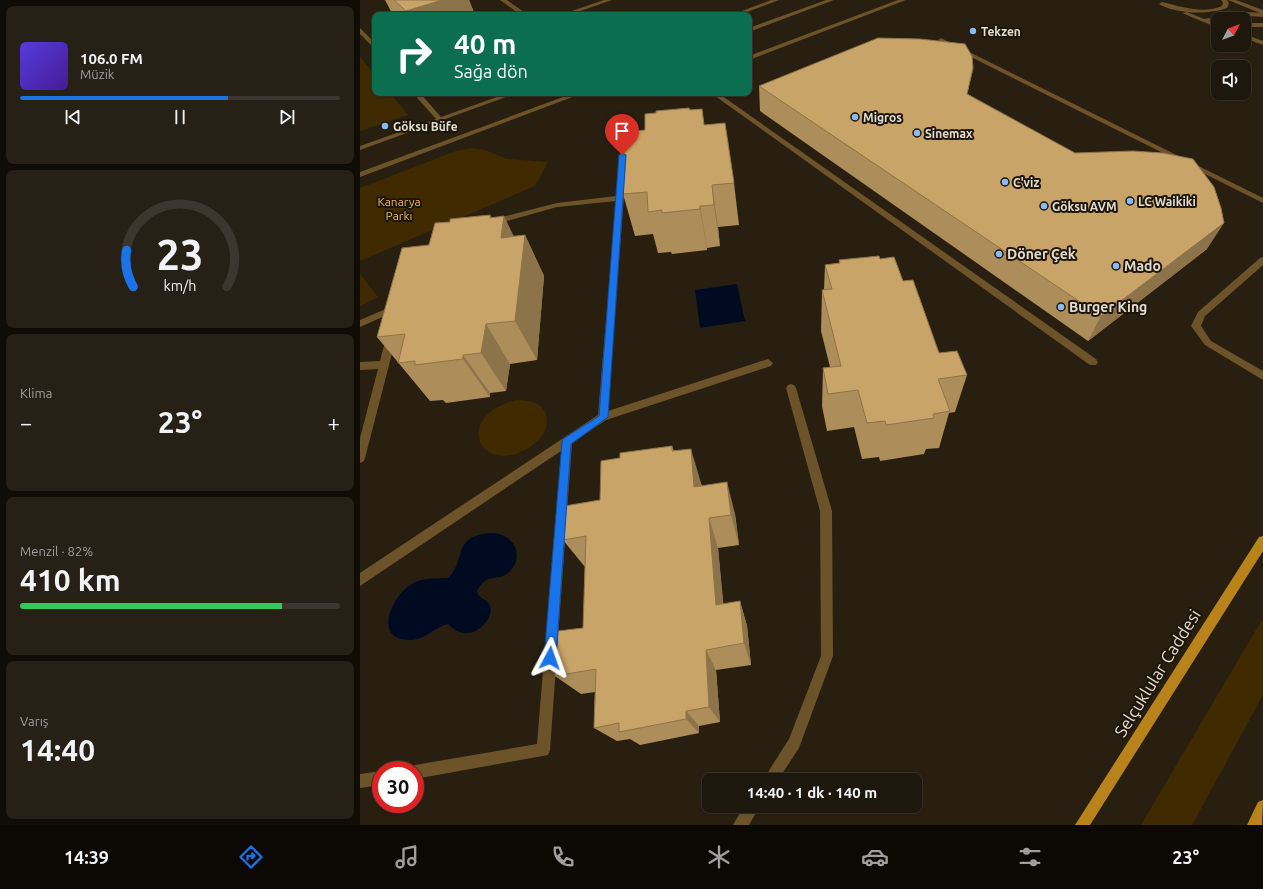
<!DOCTYPE html>
<html lang="tr">
<meta charset="utf-8">
<style>
body{margin:0;font-family:Ubuntu,sans-serif;background:#262016;color:#f1f3f6;height:100vh;display:flex;flex-direction:column;font-size:15px;white-space:nowrap}
*{box-sizing:border-box;margin:0}
p{font-size:13px;color:#a19f9d}
.icon{flex:none;width:22px;height:22px;fill:none;stroke:currentColor;stroke-width:2;stroke-linecap:round;stroke-linejoin:round}
.map{position:relative;flex:1;overflow:hidden}
.side{display:flex;flex-direction:column;gap:6px;padding:6px;background:#100d07;width:360px}
.side>*{flex:none}
.banner{position:absolute;left:12px;top:12px;width:380px;height:84px;border-radius:8px;box-shadow:0 1px 3px #0004,0 0 0 1px #3c362e;background:#0b6e4f;color:#fff;overflow:hidden}
.needle{width:26px;rotate:48deg}
.buttons{position:absolute;left:851px;top:12px;display:grid;gap:8px}
.buttons a{display:grid;place-items:center;width:40px;height:40px;border-radius:8px;background:#1e170d;box-shadow:0 1px 3px #0004,0 0 0 1px #3c362e;font-size:20px}
.speed{position:absolute;left:12px;top:761px;display:flex;gap:8px;font-size:20px;font-weight:700;text-align:center}
.speed>*{display:grid;place-content:center;width:52px;height:52px;border-radius:50%;background:#1e170d;box-shadow:0 1px 3px #0004,0 0 0 1px #3c362e;line-height:1}
.speed .limit{border:6px solid #d22;background:#fff;color:#111}
.pin{position:absolute;display:grid;place-items:center;width:34px;height:34px;color:#fff;margin:-41px -17px;border-radius:50% 50% 50% 0;rotate:-45deg;box-shadow:0 0 4px #0007}
.pin .icon{rotate:45deg}
.me{position:absolute;width:44px;margin:-22px;rotate:4deg;stroke-linejoin:round;filter:drop-shadow(0 0 3px #0008)}
.turn{display:flex;align-items:center;gap:14px;height:84px;padding:0 16px;font-size:18px}
.turn .icon{width:52px;height:52px;stroke-width:2.5}
.turn b{display:block;font-size:28px;line-height:34px}
.big{font-size:30px;font-weight:600;line-height:1.1}
.side .widget{flex:1;display:flex;flex-direction:column;justify-content:center;gap:6px;min-width:0;padding:0 14px;border-radius:8px;background:#262016}
.side .dial{align-items:center;gap:0}
.dial svg{height:104px;overflow:visible;fill:none;stroke:#3c362e;stroke-width:7;stroke-linecap:round;text-anchor:middle}
.dial text{fill:#f1f3f6;stroke:none}
.song{display:flex;align-items:center;gap:12px}
.cover{width:48px;height:48px;border-radius:6px;background:linear-gradient(135deg,hsl(250 70% 55%),hsl(260 70% 35%))}
.played{height:4px;border-radius:2px;background:linear-gradient(90deg,#1a73e8 65%,#3c362e 65%)}
.keys{display:flex;justify-content:space-around;direction:ltr}
.heat{display:flex;justify-content:space-between;align-items:center;font-size:22px;direction:ltr}
.charge{height:6px;border-radius:3px;background:linear-gradient(90deg,#34c759 82%,#3c362e 0)}
.trip{position:absolute;left:342px;top:773px;width:220px;height:40px;border-radius:8px;background:#1e170d;box-shadow:0 1px 3px #0004,0 0 0 1px #3c362e;font-weight:600;line-height:40px;text-align:center}
.tabs{display:flex;height:64px;justify-content:space-around;align-items:center;background:#0c0905;color:#a19f9d}
.tabs .icon{width:28px;height:28px}
.tabs .active{color:#1a73e8}
.tabs b{font-size:18px;color:#f1f3f6}
main{display:flex;flex:1;min-height:0}
.map>svg:first-child{display:block}
.green{fill:#402b00}
.water{fill:#000a20}
.lines{fill:none;stroke-linecap:round;stroke-linejoin:round}
.minor{fill:#6c5329;fill-rule:evenodd}
.major{fill:#b7831a;fill-rule:evenodd}
.wall{fill:#ad8d59}
.shaded-wall{fill:#8d7349}
.building{fill:#c9a468;stroke:#8d7349}
.route{fill:#1a73e8;stroke:#114b97}
.poi-dot{fill:#85bbfb;stroke:#1e1608;stroke-width:1.5}
.labels{text-anchor:middle;dominant-baseline:central;stroke-width:4;stroke-linejoin:round;paint-order:stroke}
.far-poi-label{font-size:12px;font-weight:bold;fill:#e2dcd3;stroke:#1e1608;text-anchor:start}
.far-park-label{font-size:12px;fill:#eab761;stroke:#1e1608}
.poi-label{font-size:14px;font-weight:bold;fill:#e2dcd3;stroke:#1e1608;text-anchor:start}
.near-street-label{font-size:17px;fill:#e2dcd3;stroke:#1e1608}
</style>
<main>
<section class="side">
<div class="widget">
<div class="song"><i class="cover"></i><div><b>106.0 FM</b><p>Müzik</p></div></div>
<div class="played"></div>
<div class="keys"><svg class="icon" aria-label="previous" viewBox="0 0 24 24"><path d="M18 5L8 12l10 7zM5 5v14"/></svg><svg class="icon" aria-label="pause" viewBox="0 0 24 24"><path d="M8 5v14M16 5v14"/></svg><svg class="icon" aria-label="next" viewBox="0 0 24 24"><path d="M6 5l10 7-10 7zM19 5v14"/></svg></div>
</div>
<div class="widget dial"><svg viewBox="0 0 100 80">
<path d="M14 69A42 42 0 1 1 86 69"/>
<path d="M14 69A42 42 0 0 1 9 41" stroke="#1a73e8"/>
<text x="50" y="56" font-size="32" font-weight="700">23</text>
<text x="50" y="72" font-size="11">km/h</text>
</svg></div>
<div class="widget"><p>Klima</p>
<div class="heat"><a>−</a><b class="big">23°</b><a>+</a></div>
</div>
<div class="widget"><p>Menzil · 82%</p><b class="big">410 km</b><div class="charge"></div></div>
<div class="widget"><p>Varış</p><b class="big">14:40</b></div>
</section>
<div class="map">
<svg width="903" height="825" viewBox="0 0 903 825">
<rect width="100%" height="100%" fill="#281f11"/>
<g class="green">
<path d="M0,57L15,75V93H30L48,115L0,131Z"/>
<path d="M112,148L125,150L147,159L188,162L175,186L0,261V188L96,151Z"/>
<path d="M0,274L18,297L0,306Z"/>
<path d="M156,400C170,400 187,403 187,421C187,430 181,439 174,444C124,482 88,418 156,400Z"/>
<path d="M903,618V695L832,825H781Z"/>
</g>
<g class="water">
<path d="M377,284L385,321L340,328L335,290Z"/>
<path d="M132,533C142,534 150,537 155,547C160,558 154,571 143,576C138,578 130,577 125,581C122,583 119,587 117,591L119,596C122,599 127,600 129,604C136,616 119,633 108,633C100,634 93,629 88,624C75,627 66,639 52,640C11,642 31,594 55,582C66,577 77,579 88,578C108,559 90,536 132,533Z"/>
</g>
<g class="lines">
<g class="minor">
<path d="M140,0H147L168,15H161Z"/>
<path d="M244,0H252L209,15H200Z"/>
<path d="M411,0H419L379,15H371Z"/>
<path d="M466,0H474L389,32V28Z"/>
<path d="M538,0H546L389,60V56Z"/>
<path d="M861,0H867L869,3L867,8C850,15 815,14 799,4L802,2C822,7 843,14 862,6L863,3Z"/>
<path d="M868,0H876L903,10V17L888,16L849,20L858,24V28L822,13L827,12L844,19L888,12L900,13Z"/>
<rect x="884" y="23" width="19" height="4"/>
<path d="M0,28L15,43V49L0,34Z"/>
<path d="M884,34L903,41V45L884,38Z"/>
<path d="M581,38L903,198V203L579,41L578,40Z"/>
<path d="M53,93H60L81,117L148,93H157L0,150V146L76,119Z"/>
<path d="M214,93H223L0,177V172Z"/>
<path d="M351,93H358L736,359L738,362L736,365H730Z"/>
<path d="M260,153L267,155L248,411L408,359L413,363L411,366L246,420L212,443L190,750L188,755L55,779V770H49L50,767L55,765L177,744L201,451L0,586V573L238,415L256,201L197,207L133,225L129,222L130,220L197,203L256,196Z"/>
<path d="M903,257V265L845,316L841,326L851,341L903,371V380L845,345L831,326L838,312L900,258Z"/>
<path d="M35,305L39,308L38,310L0,327V320Z"/>
<path d="M31,335L36,338L5,458L4,461L0,463V438L18,369L0,370V362L20,361L26,338Z"/>
<path d="M431,384L434,385L436,388L472,511L473,656L439,748L418,780H403L429,739L461,656L460,511L426,388L428,385Z"/>
<path d="M21,771V785L0,788V774Z"/>
<path d="M384,806H400L389,825H373Z"/>
</g>
<g class="major">
<path d="M903,536V551L730,825H715L899,537Z"/>
<path d="M903,800L902,825H887L898,802Z"/>
</g>
</g>
<g class="wall">
<path d="M25,0H109L115,15H33Z"/>
<path d="M399,86L608,94L847,249L728,341L400,111Z"/>
<path d="M342,109L344,125L374,183L379,225L358,227L360,246L347,248V250L312,254L311,252L298,253L293,234L275,236L263,194L285,130L330,110Z"/>
<path d="M130,215L132,218L154,236L165,235L184,276L177,360L150,364L146,391L130,393V397L86,403L83,400L70,401L17,337L69,245L90,222Z"/>
<path d="M520,259L543,281L579,353L607,375L595,412L589,413L579,448L566,449L564,454L520,461L519,457L502,459L494,427L467,431L462,406L463,368L470,367L461,331L462,290H464L465,265L479,263V260Z"/>
<path d="M312,446L314,451L341,483L342,486L375,514L379,545L358,548L363,604L380,601L387,626L391,665L356,670L360,722L339,726V733L280,745L270,739L257,741L234,728L235,692L221,694L195,676L223,628L225,567L203,540L240,500L260,458Z"/>
</g>
<g class="shaded-wall">
<path d="M82,0H109L115,15H49L46,11Z"/>
<path d="M352,185L358,227L360,246L354,205Z"/>
<path d="M340,206L347,248V250L340,209Z"/>
<path d="M130,215L141,236L144,216L163,255L165,235L184,276L177,360L155,321L130,218Z"/>
<path d="M864,223L847,249L728,341L741,316Z"/>
<path d="M126,324L150,364L146,391L121,353Z"/>
<path d="M103,355L130,393V397L103,359Z"/>
<path d="M331,449L341,483L344,519L334,487Z"/>
<path d="M367,482L375,514L379,545L371,515Z"/>
<path d="M349,518L358,548L366,630L356,605Z"/>
<path d="M380,601L387,626L391,665L384,643Z"/>
<path d="M346,650L356,670L360,722L349,707Z"/>
<path d="M326,711L339,726V733L326,719Z"/>
</g>
<g class="building">
<path d="M34,0H82L46,11Z"/>
<path d="M518,38L560,39L605,44L612,56L613,68L607,94L715,153L773,151L803,153L833,159L854,187L861,208L864,223L741,316L399,86Z"/>
<path d="M329,108L330,110L342,109L344,125L365,123L374,183L352,185L354,205L340,206V209L302,213V210L288,212L287,192L263,194L264,132L285,130V114L296,113V111Z"/>
<path d="M130,215V218L144,216L141,238L165,235L155,321L126,324L121,353L103,355V359L55,365V361L38,363L45,334L17,337L42,248L69,245L75,223L90,222V219Z"/>
<path d="M519,256L520,259L534,257L543,281L553,280L579,353L597,351L607,375L578,379L590,411L573,414L574,418L526,425L525,421L507,423L498,390L468,394L463,368L481,366L462,290L472,289L465,265L480,263L479,260Z"/>
<path d="M312,446V451L331,449L334,487L367,482L371,515L349,518L356,605L380,601L384,643L346,650L349,707L326,711V719L259,732V723L234,728L236,669L195,676L198,631L223,628L226,536L203,540L205,506L240,500L241,461L260,458V453Z"/>
</g>
<path class="route" d="M262,153L266,155L248,417L211,444L196,658L194,662L190,664L186,662L184,658L202,442L203,439L239,416L259,155Z"/>
<g class="poi-dot">
<circle cx="613" cy="31" r="4"/>
<circle cx="495" cy="117" r="4"/>
<circle cx="25" cy="126" r="4"/>
<circle cx="557" cy="133" r="4"/>
<circle cx="645" cy="182" r="4"/>
<circle cx="770" cy="201" r="4"/>
<circle cx="684" cy="206" r="4"/>
<circle cx="639" cy="254" r="4"/>
<circle cx="756" cy="266" r="4"/>
<circle cx="701" cy="307" r="4"/>
</g>
<g class="labels">
<g class="far-poi-label">
<text x="621" y="31">Tekzen</text>
<text x="503" y="117">Migros</text>
<text x="33" y="126">Göksu Büfe</text>
<text x="565" y="133">Sinemax</text>
<text x="653" y="182">C'viz</text>
<text x="778" y="201">LC Waikiki</text>
<text x="692" y="206">Göksu AVM</text>
</g>
<g class="far-park-label">
<text x="39" y="201">Kanarya<tspan x="39" dy="14">Parkı</tspan></text>
</g>
<g class="poi-label">
<text x="647" y="254">Döner Çek</text>
<text x="764" y="266">Mado</text>
<text x="709" y="307">Burger King</text>
</g>
<g class="near-street-label">
<text transform="translate(797 673) rotate(-58)">Selçuklular Caddesi</text>
</g>
</g>
</svg>
<div class="buttons">
<a><svg class="needle" viewBox="-14 -14 28 28"><path d="M0-13l5 13h-10z" fill="#e53935"/><path d="M0 13l5-13h-10z" fill="#a19f9d"/></svg></a>
<a><svg class="icon" aria-label="sound" viewBox="0 0 24 24"><path d="M4 9h4l5-4v14l-5-4H4zM17 9q2 3 0 6"/></svg></a>
</div>
<div class="speed"><div class="limit">30</div></div>
<div class="pin" style="left:262px;top:155px;background:#d93025"><svg class="icon" aria-label="arrive" viewBox="0 0 24 24"><path d="M6 21V4h12l-3 4 3 4H6"/></svg></div>
<svg class="me" style="left:190px;top:658px" viewBox="-20 -20 40 40"><path d="M0-17L14 15 0 8-14 15z" fill="#1a73e8" stroke="#fff" stroke-width="4"/></svg>
<div class="trip">14:40 · 1 dk · 140 m</div>
<div class="banner">
<div class="turn"><svg class="icon" aria-label="right" viewBox="0 0 24 24"><path d="M7 20v-9h11M14 6l5 5-5 5"/></svg><div><b>40 m</b>Sağa dön</div></div>
</div>
</div>
</main>
<nav class="tabs">
<b>14:39</b>
<svg class="icon active" aria-label="directions" viewBox="0 0 24 24"><path d="M12 3l9 9-9 9-9-9zM9 14v-3h6M13 9l2 2-2 2"/></svg>
<svg class="icon" aria-label="music" viewBox="0 0 24 24"><path d="M9 18V5l10-2v13"/><circle cx="6" cy="18" r="3"/><circle cx="16" cy="16" r="3"/></svg>
<svg class="icon" aria-label="phone" viewBox="0 0 24 24"><path d="M5 4h4l2 5-3 2q2 4 5 5l2-3 5 2v4C11 20 4 13 5 4z"/></svg>
<svg class="icon" aria-label="climate" viewBox="0 0 24 24"><path d="M12 3v18M4 7l16 10M4 17L20 7"/></svg>
<svg class="icon" aria-label="car" viewBox="0 0 24 24"><path d="M5 17H2v-5l4-1 3-4h7l3 4 3 1v5h-3M9 17h6M6 11h13"/><circle cx="7" cy="17" r="2"/><circle cx="17" cy="17" r="2"/></svg>
<svg class="icon" aria-label="filters" viewBox="0 0 24 24"><path d="M4 7h16M4 17h16"/><circle cx="9" cy="7" r="2"/><circle cx="15" cy="17" r="2"/></svg>
<b>23°</b>
</nav>
